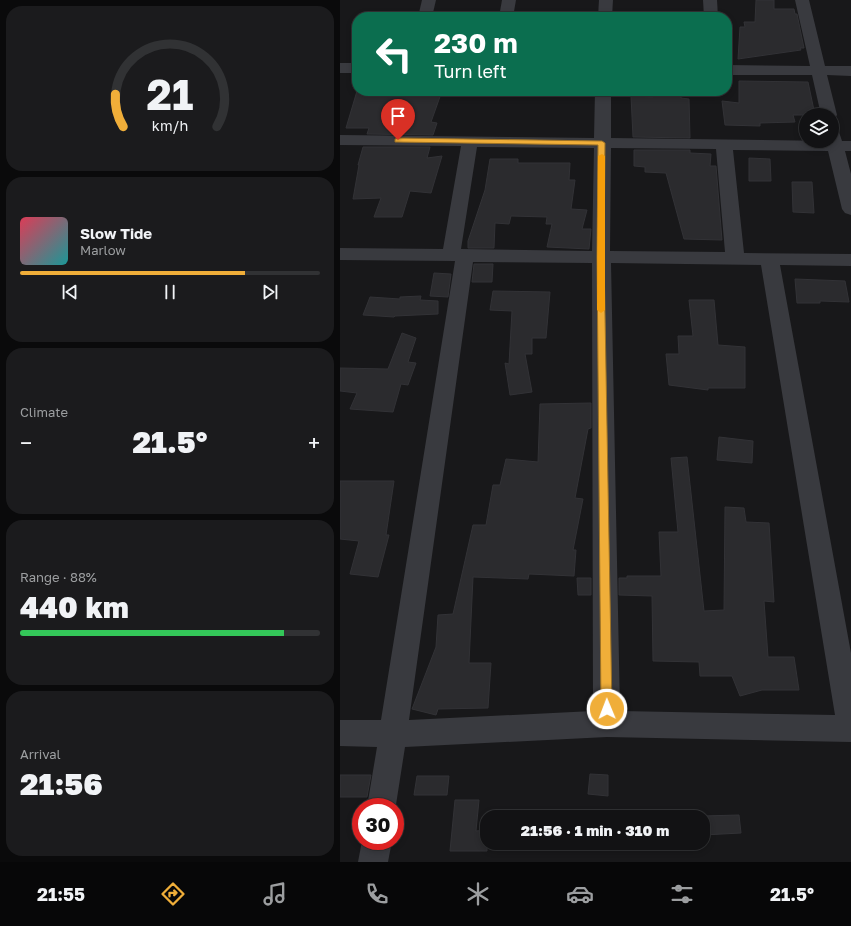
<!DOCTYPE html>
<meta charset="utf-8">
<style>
body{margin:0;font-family:"Golos Text",sans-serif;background:#1b1b1d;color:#f1f3f6;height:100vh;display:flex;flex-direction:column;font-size:15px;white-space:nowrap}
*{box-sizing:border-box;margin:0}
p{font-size:13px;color:#9c9ea0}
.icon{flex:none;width:22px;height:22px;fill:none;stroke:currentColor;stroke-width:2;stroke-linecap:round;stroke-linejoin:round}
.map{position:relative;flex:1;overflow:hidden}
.details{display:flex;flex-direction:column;gap:6px;padding:6px;background:#0a0a0b;width:340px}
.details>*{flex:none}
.top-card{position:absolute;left:12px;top:12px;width:380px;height:84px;border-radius:16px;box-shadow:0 2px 6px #0003,0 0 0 1px #313234;background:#0b6e4f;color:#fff;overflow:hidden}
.fabs{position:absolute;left:459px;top:108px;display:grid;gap:8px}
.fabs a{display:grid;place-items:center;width:40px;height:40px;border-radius:50%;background:#121214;box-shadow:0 2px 6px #0003,0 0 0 1px #313234;font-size:20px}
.speed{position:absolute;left:12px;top:798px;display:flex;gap:8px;font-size:20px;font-weight:700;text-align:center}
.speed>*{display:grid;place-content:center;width:52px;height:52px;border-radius:50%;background:#121214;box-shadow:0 2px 6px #0003,0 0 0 1px #313234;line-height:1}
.speed .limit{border:6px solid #d22;background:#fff;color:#111}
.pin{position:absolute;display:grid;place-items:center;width:34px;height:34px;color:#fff;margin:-41px -17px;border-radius:50% 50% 50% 0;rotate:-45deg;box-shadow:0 0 4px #0007}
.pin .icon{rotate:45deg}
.me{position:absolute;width:44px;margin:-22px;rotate:359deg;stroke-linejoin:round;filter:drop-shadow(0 0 3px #0008)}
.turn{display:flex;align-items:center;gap:14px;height:84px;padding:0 16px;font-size:18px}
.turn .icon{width:52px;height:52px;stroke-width:2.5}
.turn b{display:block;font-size:28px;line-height:34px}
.big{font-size:30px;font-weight:800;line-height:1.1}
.details .widget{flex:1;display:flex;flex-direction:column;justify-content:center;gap:6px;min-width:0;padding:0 14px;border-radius:16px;background:#1b1b1d}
.details .dial{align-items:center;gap:0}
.dial svg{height:104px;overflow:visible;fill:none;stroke:#313234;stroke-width:7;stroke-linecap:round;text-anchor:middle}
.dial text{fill:#f1f3f6;stroke:none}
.song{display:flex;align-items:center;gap:12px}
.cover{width:48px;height:48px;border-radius:6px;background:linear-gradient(135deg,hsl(350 70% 55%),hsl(180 70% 35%))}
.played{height:4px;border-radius:2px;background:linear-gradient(90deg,#f0ae39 75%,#313234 75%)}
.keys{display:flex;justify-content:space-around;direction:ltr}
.heat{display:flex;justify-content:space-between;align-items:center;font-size:22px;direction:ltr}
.charge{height:6px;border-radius:3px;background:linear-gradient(90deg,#34c759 88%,#313234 0)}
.trip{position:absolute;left:140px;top:810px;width:230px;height:40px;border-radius:16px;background:#121214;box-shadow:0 2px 6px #0003,0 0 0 1px #313234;font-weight:800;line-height:40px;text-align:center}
.menu{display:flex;height:64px;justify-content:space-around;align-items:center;background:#070708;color:#9c9ea0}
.menu .icon{width:28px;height:28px}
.menu .on{color:#f0ae39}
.menu b{font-size:18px;color:#f1f3f6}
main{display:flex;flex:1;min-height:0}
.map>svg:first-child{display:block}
.building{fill:#2b2b2e;stroke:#323236}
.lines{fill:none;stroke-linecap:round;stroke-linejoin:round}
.street{fill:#393a3f;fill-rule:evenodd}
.route{fill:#f0ae39;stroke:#9c7125}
.slow{fill:#f59e0b}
</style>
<main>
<section class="details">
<div class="widget dial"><svg viewBox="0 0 100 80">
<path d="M14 69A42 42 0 1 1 86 69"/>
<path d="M14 69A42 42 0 0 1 8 44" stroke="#f0ae39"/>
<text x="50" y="56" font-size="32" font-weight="700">21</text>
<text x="50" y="72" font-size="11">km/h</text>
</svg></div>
<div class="widget">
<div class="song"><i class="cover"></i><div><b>Slow Tide</b><p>Marlow</p></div></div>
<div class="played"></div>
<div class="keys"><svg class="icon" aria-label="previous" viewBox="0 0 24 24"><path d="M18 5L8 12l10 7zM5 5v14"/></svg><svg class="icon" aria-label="pause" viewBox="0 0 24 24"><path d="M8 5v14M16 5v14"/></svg><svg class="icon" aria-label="next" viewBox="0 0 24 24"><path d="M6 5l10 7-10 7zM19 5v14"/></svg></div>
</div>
<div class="widget"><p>Climate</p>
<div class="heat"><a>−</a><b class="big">21.5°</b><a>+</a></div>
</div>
<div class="widget"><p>Range · 88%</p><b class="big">440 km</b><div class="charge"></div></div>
<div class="widget"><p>Arrival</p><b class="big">21:56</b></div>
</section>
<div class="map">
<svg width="511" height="862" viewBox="0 0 511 862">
<rect width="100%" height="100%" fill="#18181a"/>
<g class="building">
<path d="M416,0H434V9H454L455,14H457L464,48H460L461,50L398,59L400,27H405L404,22H415Z"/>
<path d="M399,81L468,82L475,115H453L455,122L420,123V126L385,125L382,101L399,103Z"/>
<path d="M17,91H102L91,122L97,123L93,135L27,134L29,128H6Z"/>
<path d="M314,92H341V98L349,99L350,138L293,137L291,96L313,97Z"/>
<path d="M23,147H90L87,158L102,156L91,193L70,191L62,217H34L41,198L13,199L19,165H18Z"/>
<path d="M294,150H350V153L371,154L370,166H376L382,240L344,239L326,173L305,172V167L294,166Z"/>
<path d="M409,158L430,159L431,181H409Z"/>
<path d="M150,159H178V163H230L229,180H235L231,209L247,210L242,229H251L249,249L207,247L212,224H206L207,217L171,216L169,224L155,223L154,248H128V241L145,190Z"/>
<path d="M452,182H472L474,213L453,212Z"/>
<path d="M134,264H153L152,282H132Z"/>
<path d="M94,273L111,274L108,297L90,296Z"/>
<path d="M455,279L505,281L509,302L480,301V303H457Z"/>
<path d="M153,291L210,292L206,338H192V354H185L192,392L170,395L165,363L169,364L172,311L150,310Z"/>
<path d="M81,296L80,300L98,301V314L55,316L54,317L23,315L30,297L60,299V297Z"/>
<path d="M349,300H374L378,345L405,347V388H368V390L329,385L326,354H339L338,336H353Z"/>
<path d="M62,333L76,338L68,362L76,363L68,385L61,384L53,412L10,409L17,393L0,391V368L48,369Z"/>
<path d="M251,403V428L248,429L235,498L243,499L233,550H236L234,576L189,574L188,579L133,577L129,663H151L148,708L98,709L96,715L72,709L96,647L98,615L113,614L133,525H146L153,485H160L166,459L198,462L200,404Z"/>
<path d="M379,437L413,441L412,463L377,460Z"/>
<path d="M347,457L364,611L384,610L385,507L404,508L406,522L429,523L434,602L424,601L428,657H454L459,690H422L400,696L392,676H360L359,662L313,661L312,596L279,595V578H287V576H321L319,532H338L331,458Z"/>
<path d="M0,481H54L46,535H49L38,577L10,574L19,541L0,539Z"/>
<path d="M237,578H251V595H238Z"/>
<path d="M250,774L268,775V796L248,794Z"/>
<path d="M0,775H31L27,797H0Z"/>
<path d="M77,776H109L107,795H74Z"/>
<path d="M115,800H139L136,831L147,830V851H110Z"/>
<path d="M399,815L401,833L363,835V816Z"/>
</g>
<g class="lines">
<g class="street">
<path d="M82,0H96L92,17H78Z"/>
<path d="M162,0H176L173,17H159Z"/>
<path d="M259,0H273L272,17H258Z"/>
<path d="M363,0H377L378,17H364Z"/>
<path d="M455,0H469L485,66H511V76L487,75L497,115L495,118L492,119V115H481L472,75H387V65L470,66Z"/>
<rect x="0" y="63" width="17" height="10"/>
<path d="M255,91H271V138L492,141V127L498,129L502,141H511V151H505L511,174V215L505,213L502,209L488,151L393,150L404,253L511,254V266L440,265L511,653V742L267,737L65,747L55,811V807H27L37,747L0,746V720H41L115,261L0,260V248L103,249L121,146L0,145V135L254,138ZM137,147L254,148L252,251L121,249ZM271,148L376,149L385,252L270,251ZM133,262L252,263L253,711L69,720ZM271,263L421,265L495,715L280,711Z"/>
<path d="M22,841H52L48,862H18Z"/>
</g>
</g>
<path class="route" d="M58,138L262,141L265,143L264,257L272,709L271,712L267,714L263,712L261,709L257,257L258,145L55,142V139Z"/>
<path class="slow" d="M262,154L265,156V310L261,313L257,310L258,156Z"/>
</svg>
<div class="fabs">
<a><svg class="icon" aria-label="layers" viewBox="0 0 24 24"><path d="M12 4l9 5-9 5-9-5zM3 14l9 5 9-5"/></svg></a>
</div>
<div class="speed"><div class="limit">30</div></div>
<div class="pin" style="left:58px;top:140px;background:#d93025"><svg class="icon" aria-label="arrive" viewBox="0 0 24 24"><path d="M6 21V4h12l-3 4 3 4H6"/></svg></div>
<svg class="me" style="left:267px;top:709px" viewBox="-20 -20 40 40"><circle r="17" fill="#f0ae39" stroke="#fff" stroke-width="3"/><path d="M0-11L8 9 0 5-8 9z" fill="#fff"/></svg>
<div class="trip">21:56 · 1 min · 310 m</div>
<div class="top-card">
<div class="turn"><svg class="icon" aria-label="left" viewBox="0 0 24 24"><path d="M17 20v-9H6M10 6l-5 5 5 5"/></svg><div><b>230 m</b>Turn left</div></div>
</div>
</div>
</main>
<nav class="menu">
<b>21:55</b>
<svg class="icon on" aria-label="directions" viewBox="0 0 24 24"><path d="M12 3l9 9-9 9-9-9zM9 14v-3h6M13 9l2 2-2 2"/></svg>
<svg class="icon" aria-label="music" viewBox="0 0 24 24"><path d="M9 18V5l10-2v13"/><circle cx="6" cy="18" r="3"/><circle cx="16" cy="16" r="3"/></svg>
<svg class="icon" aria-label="phone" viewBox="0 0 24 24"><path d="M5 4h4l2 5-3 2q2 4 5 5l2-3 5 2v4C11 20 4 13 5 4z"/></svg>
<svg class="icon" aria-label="climate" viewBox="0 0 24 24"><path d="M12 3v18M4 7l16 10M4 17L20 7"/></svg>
<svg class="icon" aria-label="car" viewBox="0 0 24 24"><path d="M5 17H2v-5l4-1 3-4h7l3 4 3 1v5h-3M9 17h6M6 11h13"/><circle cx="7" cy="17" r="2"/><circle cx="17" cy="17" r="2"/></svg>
<svg class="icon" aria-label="filters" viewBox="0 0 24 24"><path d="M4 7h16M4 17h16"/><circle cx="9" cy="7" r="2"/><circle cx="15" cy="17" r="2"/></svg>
<b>21.5°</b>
</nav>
